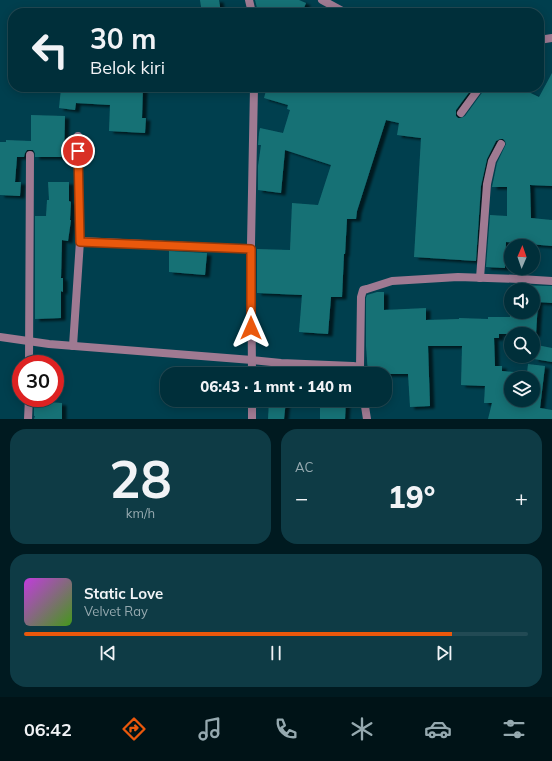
<!DOCTYPE html>
<html lang="id">
<meta charset="utf-8">
<style>
body{margin:0;font-family:Mulish,sans-serif;background:#0e3b45;color:#f1f3f6;height:100vh;display:flex;flex-direction:column;font-size:15px;white-space:nowrap}
*{box-sizing:border-box;margin:0}
p{font-size:13px;color:#95a9af}
.icon{flex:none;width:22px;height:22px;fill:none;stroke:currentColor;stroke-width:2;stroke-linecap:round;stroke-linejoin:round}
.map{position:relative;height:419px;overflow:hidden}
.details{display:flex;flex-direction:column;gap:10px;padding:10px;background:#001a20;flex:1}
.details>*{flex:none}
.guide{position:absolute;left:8px;top:8px;width:536px;height:84px;border-radius:16px;box-shadow:0 2px 10px #0003,0 0 0 1px #224a54;background:#002f3a;color:#f1f3f6;overflow:hidden}
.needle{width:26px;rotate:2deg}
.controls{position:absolute;left:504px;top:239px;display:grid;gap:8px}
.controls a{display:grid;place-items:center;width:36px;height:36px;border-radius:50%;background:#002f3a;box-shadow:0 2px 10px #0003,0 0 0 1px #224a54;font-size:20px}
.speed{position:absolute;left:12px;top:355px;display:flex;gap:8px;font-size:20px;font-weight:700;text-align:center}
.speed>*{display:grid;place-content:center;width:52px;height:52px;border-radius:50%;background:#002f3a;box-shadow:0 2px 10px #0003,0 0 0 1px #224a54;line-height:1}
.speed .limit{border:6px solid #d22;background:#fff;color:#111}
.pin{position:absolute;display:grid;place-items:center;width:34px;height:34px;color:#fff;margin:-17px;border:2px solid #fff;border-radius:50%;box-shadow:0 1px 4px #0007}
.me{position:absolute;width:44px;margin:-22px;rotate:0deg;stroke-linejoin:round;filter:drop-shadow(0 0 3px #0008)}
.turn{display:flex;align-items:center;gap:14px;height:84px;padding:0 16px;font-size:18px}
.turn .icon{width:52px;height:52px;stroke-width:2.5}
.turn b{display:block;font-size:28px;line-height:34px}
.big{font-size:30px;font-weight:800;line-height:1.1}
.details .widget{flex:1;display:flex;flex-direction:column;justify-content:center;gap:6px;min-width:0;padding:0 14px;border-radius:16px;background:#0e3b45}
.details .dial{align-items:center;gap:0}
.dial b{font-size:52px;line-height:1}
.song{display:flex;align-items:center;gap:12px}
.cover{width:48px;height:48px;border-radius:6px;background:linear-gradient(135deg,hsl(290 70% 55%),hsl(100 70% 35%))}
.played{height:4px;border-radius:2px;background:linear-gradient(90deg,#ea580c 85%,#224a54 85%)}
.keys{display:flex;justify-content:space-around;direction:ltr}
.heat{display:flex;justify-content:space-between;align-items:center;font-size:22px;direction:ltr}
.details .tiles{flex:1;display:grid;gap:10px;grid-template-columns:1fr 1fr}
.widget:last-child{grid-column:span 2}
.trip{position:absolute;left:160px;top:367px;width:232px;height:40px;border-radius:16px;background:#002f3a;box-shadow:0 2px 10px #0003,0 0 0 1px #224a54;font-weight:800;line-height:40px;text-align:center}
.menu{display:flex;height:64px;justify-content:space-around;align-items:center;background:#001317;color:#95a9af}
.menu .icon{width:28px;height:28px}
.menu .active{color:#ea580c}
.menu b{font-size:18px;color:#f1f3f6}
.map>svg:first-child{display:block}
.building{fill:#187175;fill-rule:evenodd;filter:url(#shadow)}
.lines{fill:none;stroke-linecap:round;stroke-linejoin:round}
.minor{stroke:#9f7a92;stroke-width:8}
.route-casing{stroke:#983908;stroke-width:10}
.route{stroke:#ea580c;stroke-width:7}
</style>
<div class="map">
<svg width="552" height="419" viewBox="0 0 552 419">
<defs>
<filter id="shadow"><feDropShadow dx="4.5" dy="2.5" stdDeviation="1" flood-color="#0009"/></filter>
</defs>
<rect width="100%" height="100%" fill="#003f4e"/>
<g class="building">
<path d="M200,0H219L221,13H202Z"/>
<path d="M255,0H299L306,3L302,13H270L257,8Z"/>
<path d="M552,73V186L530,185L531,218L552,220V246L506,242L505,268L486,267L490,215L507,216V187H492L497,163L506,144L505,141L503,139H500L496,141L487,159L481,186L476,261L414,257L421,138L397,135L399,123L386,120L357,211L356,219H347L345,254H344L342,297H331L328,334L299,332L302,295L257,293V249L290,250L292,203L318,205L331,165L285,150L281,193L258,190V166L261,145H258L259,133L260,128L283,133L290,110L287,109L288,105L264,98L267,87H473L456,110V116L458,118H461L465,116L484,90L485,87H518L539,97Z"/>
<path d="M118,87H143L142,118H146L145,133L109,131L110,105L76,103L75,110L59,108L61,88L117,91Z"/>
<path d="M31,115L65,116L64,157H35V153L33,150H27L25,153L24,157H17L15,182H21L20,196L0,195V142H6V140L31,141Z"/>
<path d="M48,182H69V201L71,202L70,220H71L68,241L62,240L61,278H63V292L61,291V318L35,319V216H46L47,200H49Z"/>
<path d="M169,251L207,253L205,275L169,272Z"/>
<path d="M511,285L552,286V303L538,302L536,334H499V338H494L495,366H502V371L527,373L528,364L545,366L540,408L552,410V419H488L492,403H484L485,386L461,385L462,346H428L430,406L410,407L408,374H368L366,346V298L367,295L377,292H384V310L426,308V320L459,319V318L488,319V317H510ZM511,290H533V312H511ZM511,378H533V400H511Z"/>
<path d="M537,345L552,348V362L534,359Z"/>
<path d="M269,400H286L284,419H268Z"/>
<path d="M320,400H346L345,419H320Z"/>
<path d="M34,401L62,403V419H34L35,416H34Z"/>
</g>
<g class="lines">
<g class="minor">
<path d="M249,0L252,13"/>
<path d="M322,0L346,13"/>
<path d="M539,40L552,38"/>
<path d="M461,113L480,87"/>
<path d="M80,241L251,249"/>
<path d="M480,278L487,184L492,161L501,144"/>
<path d="M0,337L49,344L252,360L281,363L353,366L360,367L361,374"/>
<path d="M73,346L80,241L78,136"/>
<path d="M29,364L30,155"/>
<path d="M360,367L361,297L363,290L367,289L392,281L458,277L520,279L552,281"/>
<path d="M252,374L251,244L254,87"/>
<path d="M252,400V419"/>
<path d="M364,400L367,419"/>
<path d="M28,419L29,398"/>
</g>
</g>
<g class="lines">
<defs>
<path id="route" d="M78,151L80,242L251,249V328"/>
</defs>
<use href="#route" class="route-casing"/>
<use href="#route" class="route"/>
</g>
</svg>
<div class="controls">
<a><svg class="needle" viewBox="-14 -14 28 28"><path d="M0-13l5 13h-10z" fill="#e53935"/><path d="M0 13l5-13h-10z" fill="#95a9af"/></svg></a>
<a><svg class="icon" aria-label="sound" viewBox="0 0 24 24"><path d="M4 9h4l5-4v14l-5-4H4zM17 9q2 3 0 6"/></svg></a>
<a><svg class="icon" aria-label="search" viewBox="0 0 24 24"><circle cx="10" cy="10" r="6"/><path d="M15 15l6 6"/></svg></a>
<a><svg class="icon" aria-label="layers" viewBox="0 0 24 24"><path d="M12 4l9 5-9 5-9-5zM3 14l9 5 9-5"/></svg></a>
</div>
<div class="speed"><div class="limit">30</div></div>
<div class="pin" style="left:78px;top:151px;background:#d93025"><svg class="icon" aria-label="arrive" viewBox="0 0 24 24"><path d="M6 21V4h12l-3 4 3 4H6"/></svg></div>
<svg class="me" style="left:251px;top:328px" viewBox="-20 -20 40 40"><path d="M0-17L14 15 0 8-14 15z" fill="#ea580c" stroke="#fff" stroke-width="4"/></svg>
<div class="trip">06:43 · 1 mnt · 140 m</div>
<div class="guide">
<div class="turn"><svg class="icon" aria-label="left" viewBox="0 0 24 24"><path d="M17 20v-9H6M10 6l-5 5 5 5"/></svg><div><b>30 m</b>Belok kiri</div></div>
</div>
</div>
<section class="details">
<div class="tiles">
<div class="widget dial"><b>28</b><p>km/h</p></div>
<div class="widget"><p>AC</p>
<div class="heat"><a>−</a><b class="big">19°</b><a>+</a></div>
</div>
<div class="widget">
<div class="song"><i class="cover"></i><div><b>Static Love</b><p>Velvet Ray</p></div></div>
<div class="played"></div>
<div class="keys"><svg class="icon" aria-label="previous" viewBox="0 0 24 24"><path d="M18 5L8 12l10 7zM5 5v14"/></svg><svg class="icon" aria-label="pause" viewBox="0 0 24 24"><path d="M8 5v14M16 5v14"/></svg><svg class="icon" aria-label="next" viewBox="0 0 24 24"><path d="M6 5l10 7-10 7zM19 5v14"/></svg></div>
</div>
</div>
</section>
<nav class="menu">
<b>06:42</b>
<svg class="icon active" aria-label="directions" viewBox="0 0 24 24"><path d="M12 3l9 9-9 9-9-9zM9 14v-3h6M13 9l2 2-2 2"/></svg>
<svg class="icon" aria-label="music" viewBox="0 0 24 24"><path d="M9 18V5l10-2v13"/><circle cx="6" cy="18" r="3"/><circle cx="16" cy="16" r="3"/></svg>
<svg class="icon" aria-label="phone" viewBox="0 0 24 24"><path d="M5 4h4l2 5-3 2q2 4 5 5l2-3 5 2v4C11 20 4 13 5 4z"/></svg>
<svg class="icon" aria-label="climate" viewBox="0 0 24 24"><path d="M12 3v18M4 7l16 10M4 17L20 7"/></svg>
<svg class="icon" aria-label="car" viewBox="0 0 24 24"><path d="M5 17H2v-5l4-1 3-4h7l3 4 3 1v5h-3M9 17h6M6 11h13"/><circle cx="7" cy="17" r="2"/><circle cx="17" cy="17" r="2"/></svg>
<svg class="icon" aria-label="filters" viewBox="0 0 24 24"><path d="M4 7h16M4 17h16"/><circle cx="9" cy="7" r="2"/><circle cx="15" cy="17" r="2"/></svg>
</nav>
